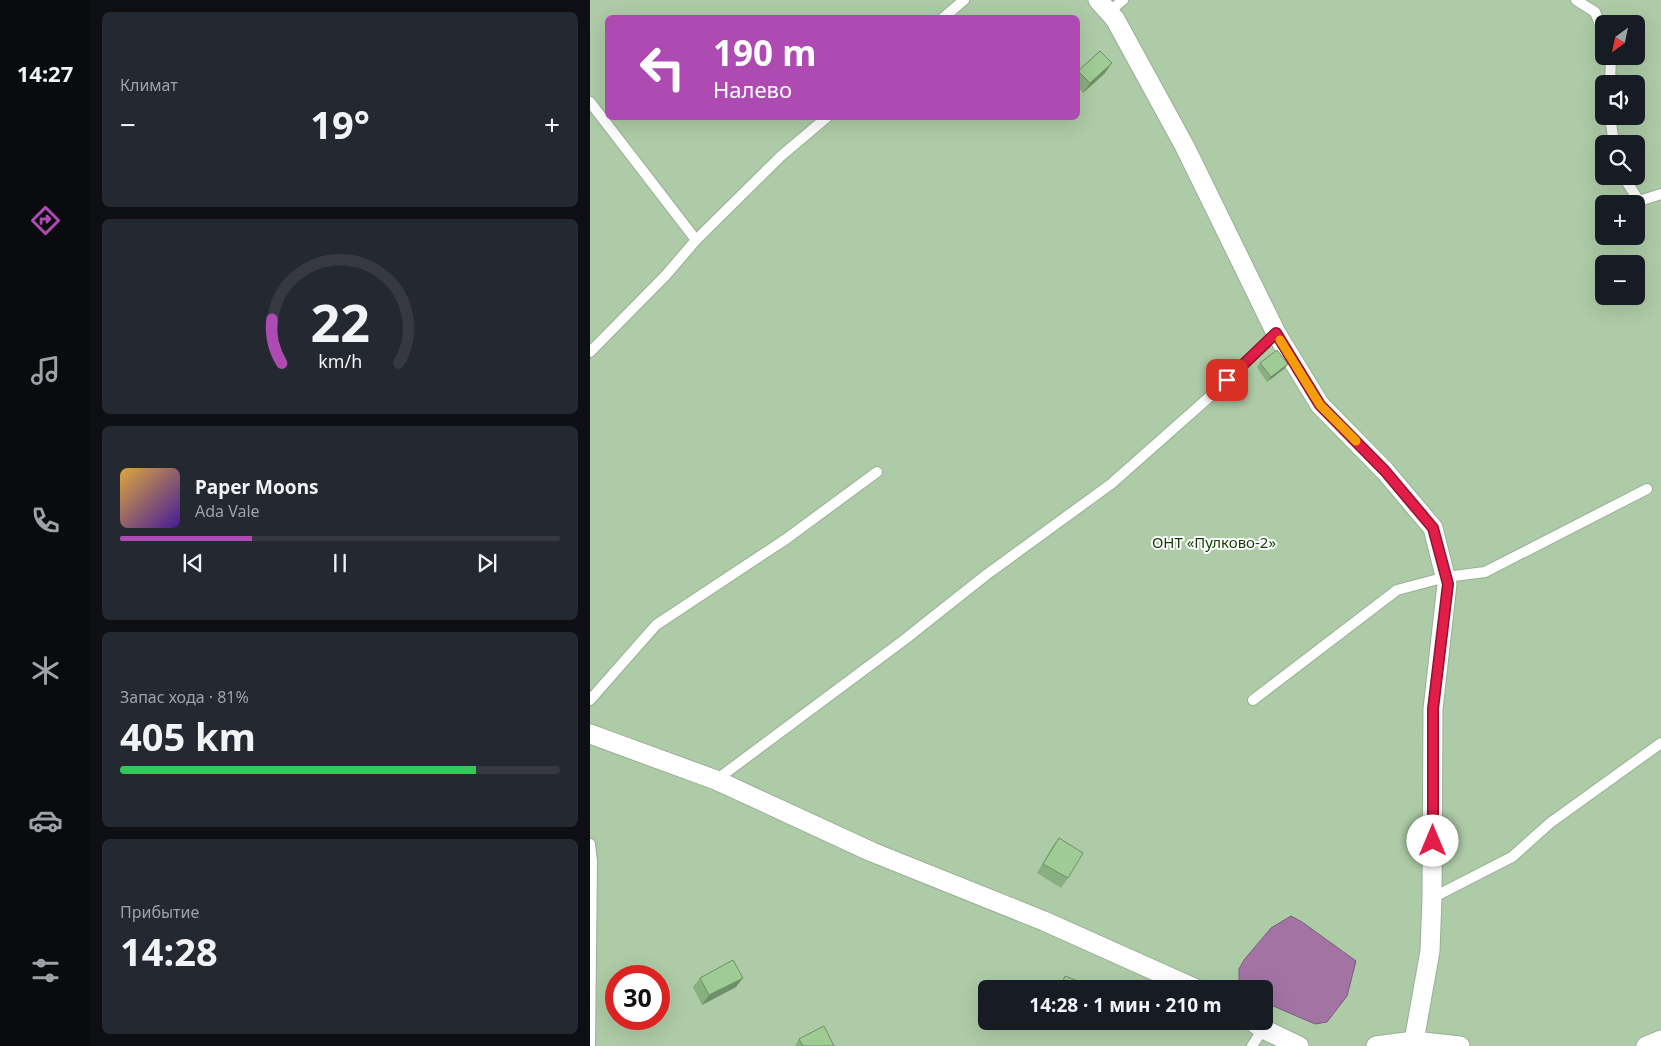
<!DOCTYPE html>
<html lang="ru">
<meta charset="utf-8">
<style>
body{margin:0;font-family:"Noto Sans",sans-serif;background:#242831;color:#f1f3f6;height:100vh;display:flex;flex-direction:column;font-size:19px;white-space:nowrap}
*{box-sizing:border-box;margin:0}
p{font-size:16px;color:#9ea1a6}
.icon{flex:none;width:28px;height:28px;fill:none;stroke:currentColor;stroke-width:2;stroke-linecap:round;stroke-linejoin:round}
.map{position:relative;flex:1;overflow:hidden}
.panel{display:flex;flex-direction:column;gap:12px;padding:12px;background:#0d0f14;width:500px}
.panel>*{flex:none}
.guide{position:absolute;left:15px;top:15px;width:475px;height:105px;border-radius:8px;box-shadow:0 5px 20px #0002;background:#ad4bb3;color:#fff;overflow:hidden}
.needle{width:32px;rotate:213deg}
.buttons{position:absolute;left:1005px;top:15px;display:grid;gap:10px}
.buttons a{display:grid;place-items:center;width:50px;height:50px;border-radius:8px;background:#171b24;box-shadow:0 5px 20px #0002;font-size:25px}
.speed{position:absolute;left:15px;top:965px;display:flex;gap:10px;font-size:25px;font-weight:700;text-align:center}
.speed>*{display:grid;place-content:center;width:65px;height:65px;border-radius:50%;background:#171b24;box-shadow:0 5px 20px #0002;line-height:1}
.speed .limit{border:8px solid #d22;background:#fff;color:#111}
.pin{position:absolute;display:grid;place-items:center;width:42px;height:42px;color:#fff;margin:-21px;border-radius:10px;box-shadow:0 2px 8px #0006}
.me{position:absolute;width:55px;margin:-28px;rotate:0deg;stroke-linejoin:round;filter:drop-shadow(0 0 4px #0008)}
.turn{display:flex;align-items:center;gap:18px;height:105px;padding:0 25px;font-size:22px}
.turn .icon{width:65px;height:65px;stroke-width:2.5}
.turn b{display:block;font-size:35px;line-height:42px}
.big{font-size:38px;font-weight:700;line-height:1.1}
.panel .widget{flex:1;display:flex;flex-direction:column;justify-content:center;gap:8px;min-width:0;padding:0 18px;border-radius:8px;background:#242831}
.panel .dial{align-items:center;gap:0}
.dial svg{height:130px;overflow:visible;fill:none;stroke:#363941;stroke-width:7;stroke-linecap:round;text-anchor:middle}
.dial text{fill:#f1f3f6;stroke:none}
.song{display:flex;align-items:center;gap:15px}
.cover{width:60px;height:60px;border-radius:8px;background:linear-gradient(135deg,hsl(40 70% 55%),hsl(260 70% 35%))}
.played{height:5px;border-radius:2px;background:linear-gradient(90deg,#ad4bb3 30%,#363941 30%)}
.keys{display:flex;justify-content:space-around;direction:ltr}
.heat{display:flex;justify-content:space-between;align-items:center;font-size:28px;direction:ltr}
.charge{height:8px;border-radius:4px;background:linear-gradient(90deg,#34c759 81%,#363941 0)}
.trip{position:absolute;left:388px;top:980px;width:295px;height:50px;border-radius:8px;background:#171b24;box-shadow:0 5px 20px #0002;font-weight:700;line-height:50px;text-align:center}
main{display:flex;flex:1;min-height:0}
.tabs{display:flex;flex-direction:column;width:90px;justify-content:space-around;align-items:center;background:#090b0e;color:#9ea1a6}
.tabs .icon{width:35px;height:35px}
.tabs .selected{color:#ad4bb3}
.tabs b{font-size:22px;color:#f1f3f6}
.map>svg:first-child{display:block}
.green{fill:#adcba6;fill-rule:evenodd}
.water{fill:#a373a4;stroke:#7b5c7c}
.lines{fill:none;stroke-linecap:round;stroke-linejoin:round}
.service-casing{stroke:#98b093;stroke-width:12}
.minor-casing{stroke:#98b093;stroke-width:21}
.service{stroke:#fff;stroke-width:10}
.minor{stroke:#fff;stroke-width:19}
.wall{fill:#88af7f}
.shaded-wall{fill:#6f8f68}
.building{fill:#9ecc94;stroke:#6f8f68}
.route-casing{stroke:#92132f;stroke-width:12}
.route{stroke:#e11d48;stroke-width:9}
.slow{stroke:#f59e0b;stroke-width:9}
.labels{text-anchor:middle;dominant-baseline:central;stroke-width:4;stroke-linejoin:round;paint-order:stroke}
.park-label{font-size:15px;fill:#113d04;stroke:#fff}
</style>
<main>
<nav class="tabs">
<b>14:27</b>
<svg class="icon selected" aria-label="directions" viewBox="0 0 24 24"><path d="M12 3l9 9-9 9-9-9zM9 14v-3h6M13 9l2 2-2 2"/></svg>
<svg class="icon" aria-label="music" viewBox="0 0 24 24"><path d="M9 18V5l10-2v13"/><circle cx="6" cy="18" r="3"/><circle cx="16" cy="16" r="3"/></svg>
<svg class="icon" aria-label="phone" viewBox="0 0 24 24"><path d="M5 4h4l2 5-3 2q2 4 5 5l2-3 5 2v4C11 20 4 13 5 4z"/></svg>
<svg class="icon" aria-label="climate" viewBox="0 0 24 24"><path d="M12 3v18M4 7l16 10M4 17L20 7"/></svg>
<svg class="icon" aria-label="car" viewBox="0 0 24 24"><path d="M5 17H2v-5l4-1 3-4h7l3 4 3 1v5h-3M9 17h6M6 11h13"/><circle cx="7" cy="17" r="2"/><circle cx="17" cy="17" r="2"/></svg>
<svg class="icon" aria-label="filters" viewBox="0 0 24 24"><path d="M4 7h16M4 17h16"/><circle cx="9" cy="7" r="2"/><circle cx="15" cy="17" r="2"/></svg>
</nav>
<section class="panel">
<div class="widget"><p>Климат</p>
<div class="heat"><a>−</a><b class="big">19°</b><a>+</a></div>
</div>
<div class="widget dial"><svg viewBox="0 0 100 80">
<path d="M14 69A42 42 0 1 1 86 69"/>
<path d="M14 69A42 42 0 0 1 8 42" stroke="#ad4bb3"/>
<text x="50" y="56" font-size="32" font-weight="700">22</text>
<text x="50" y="72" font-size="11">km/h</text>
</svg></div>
<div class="widget">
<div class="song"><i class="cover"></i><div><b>Paper Moons</b><p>Ada Vale</p></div></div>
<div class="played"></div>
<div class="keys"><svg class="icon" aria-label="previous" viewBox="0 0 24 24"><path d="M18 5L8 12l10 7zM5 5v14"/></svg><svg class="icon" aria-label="pause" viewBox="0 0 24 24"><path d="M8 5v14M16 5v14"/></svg><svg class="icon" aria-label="next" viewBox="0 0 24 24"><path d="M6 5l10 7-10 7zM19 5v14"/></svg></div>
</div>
<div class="widget"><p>Запас хода · 81%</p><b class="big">405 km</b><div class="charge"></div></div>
<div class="widget"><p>Прибытие</p><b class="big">14:28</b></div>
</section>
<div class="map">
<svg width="1071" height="1046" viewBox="0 0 1071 1046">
<rect width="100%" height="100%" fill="#cee7c8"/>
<path class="green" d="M0,0H1071V1046H0ZM18,18H488V118H18ZM1014,24H1046V56H1014ZM1014,84H1046V116H1014ZM1014,144H1046V176H1014ZM1014,204H1046V236H1014ZM1014,264H1046V296H1014ZM26,976H69V1019H26ZM396,989H674V1021H396Z"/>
<path class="water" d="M701,916L712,922L766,961L757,996L737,1022L725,1024L674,1002V989H653L649,985V969L654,960L681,928Z"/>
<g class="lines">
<defs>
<g id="service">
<path d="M986,0L1005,12L1014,34"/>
<path d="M519,12L533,0"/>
<path d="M353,18L374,0"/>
<path d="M1020,84L1021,56"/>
<path d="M0,102L106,240"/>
<path d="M1020,116L1024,144"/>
<path d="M1033,176L1049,201L1071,194"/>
<path d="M0,352L76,275L106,240L191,156L236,118"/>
<path d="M0,700L66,625L196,539L287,472"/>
<path d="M663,700L807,590L856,577L895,572L1057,489"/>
<path d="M126,780L314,640L396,575L521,484L625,392L686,333"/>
<path d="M0,844L2,862L0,1046"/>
<path d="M842,898L922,857L960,823L1071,743"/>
<path d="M662,1046L673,1029"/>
</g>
<g id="minor">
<path d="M508,0L525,19L595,147L686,333L730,405L795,471L843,528L857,584L843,709L842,898L840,951L824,1041"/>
<path d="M0,734L126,780L282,852L454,921L606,989"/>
<path d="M662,1021L673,1029L709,1046"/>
<path d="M786,1046L824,1041L870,1046"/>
<path d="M1056,1046L1071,1040"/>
</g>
</defs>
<use href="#service" class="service-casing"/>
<use href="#minor" class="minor-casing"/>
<use href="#service" class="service"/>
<use href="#minor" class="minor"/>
</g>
<g class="wall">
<path d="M510,51L515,73L493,93L488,87V71Z"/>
<path d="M670,363L698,364L695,368L677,382L667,367Z"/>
<path d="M469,838L478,878L471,888L447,873L462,847Z"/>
<path d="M475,976L500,989H467L469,985Z"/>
<path d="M110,978L146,987L112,1005L103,987Z"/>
<path d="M209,1039L244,1046H205Z"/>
</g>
<g class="shaded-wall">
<path d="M522,63L515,73L493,93L500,83Z"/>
<path d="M698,364L695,368L677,382L681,377Z"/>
<path d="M153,978L146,987L112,1005L119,995Z"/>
</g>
<g class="building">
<path d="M510,51L522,63L500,83L488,71Z"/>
<path d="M687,350L698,364L681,377L670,363Z"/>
<path d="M469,838L493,853L478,878L453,864Z"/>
<path d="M143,960L153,978L119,995L110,978Z"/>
<path d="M475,976L501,986L500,989H470Z"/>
<path d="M234,1026L244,1046H213L209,1039Z"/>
</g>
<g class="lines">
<defs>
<path id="route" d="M637,380L686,333L730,405L795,471L843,528L858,584L843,709V841"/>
</defs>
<use href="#route" class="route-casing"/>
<use href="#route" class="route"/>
<path class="slow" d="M690,340L730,405L766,441"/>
</g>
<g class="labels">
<g class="park-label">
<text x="624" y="542">ОНТ «Пулково-2»</text>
</g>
</g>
</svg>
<div class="buttons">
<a><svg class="needle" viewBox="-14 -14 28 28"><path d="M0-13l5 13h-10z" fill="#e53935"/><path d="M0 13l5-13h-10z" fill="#9ea1a6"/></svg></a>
<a><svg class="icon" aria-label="sound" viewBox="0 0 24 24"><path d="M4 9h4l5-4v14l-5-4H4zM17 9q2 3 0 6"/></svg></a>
<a><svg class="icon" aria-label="search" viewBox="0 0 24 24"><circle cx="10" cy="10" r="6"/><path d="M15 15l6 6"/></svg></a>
<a>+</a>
<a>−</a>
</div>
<div class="speed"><div class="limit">30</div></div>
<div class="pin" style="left:637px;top:380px;background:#d93025"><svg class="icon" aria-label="arrive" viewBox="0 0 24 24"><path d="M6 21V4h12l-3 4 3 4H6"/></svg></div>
<svg class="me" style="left:843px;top:841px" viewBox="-20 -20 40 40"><circle r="19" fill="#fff"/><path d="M0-13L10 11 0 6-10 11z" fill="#e11d48"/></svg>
<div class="trip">14:28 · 1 мин · 210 m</div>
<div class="guide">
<div class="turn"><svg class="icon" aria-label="left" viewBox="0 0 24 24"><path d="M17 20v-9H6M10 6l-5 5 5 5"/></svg><div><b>190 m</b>Налево</div></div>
</div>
</div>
</main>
